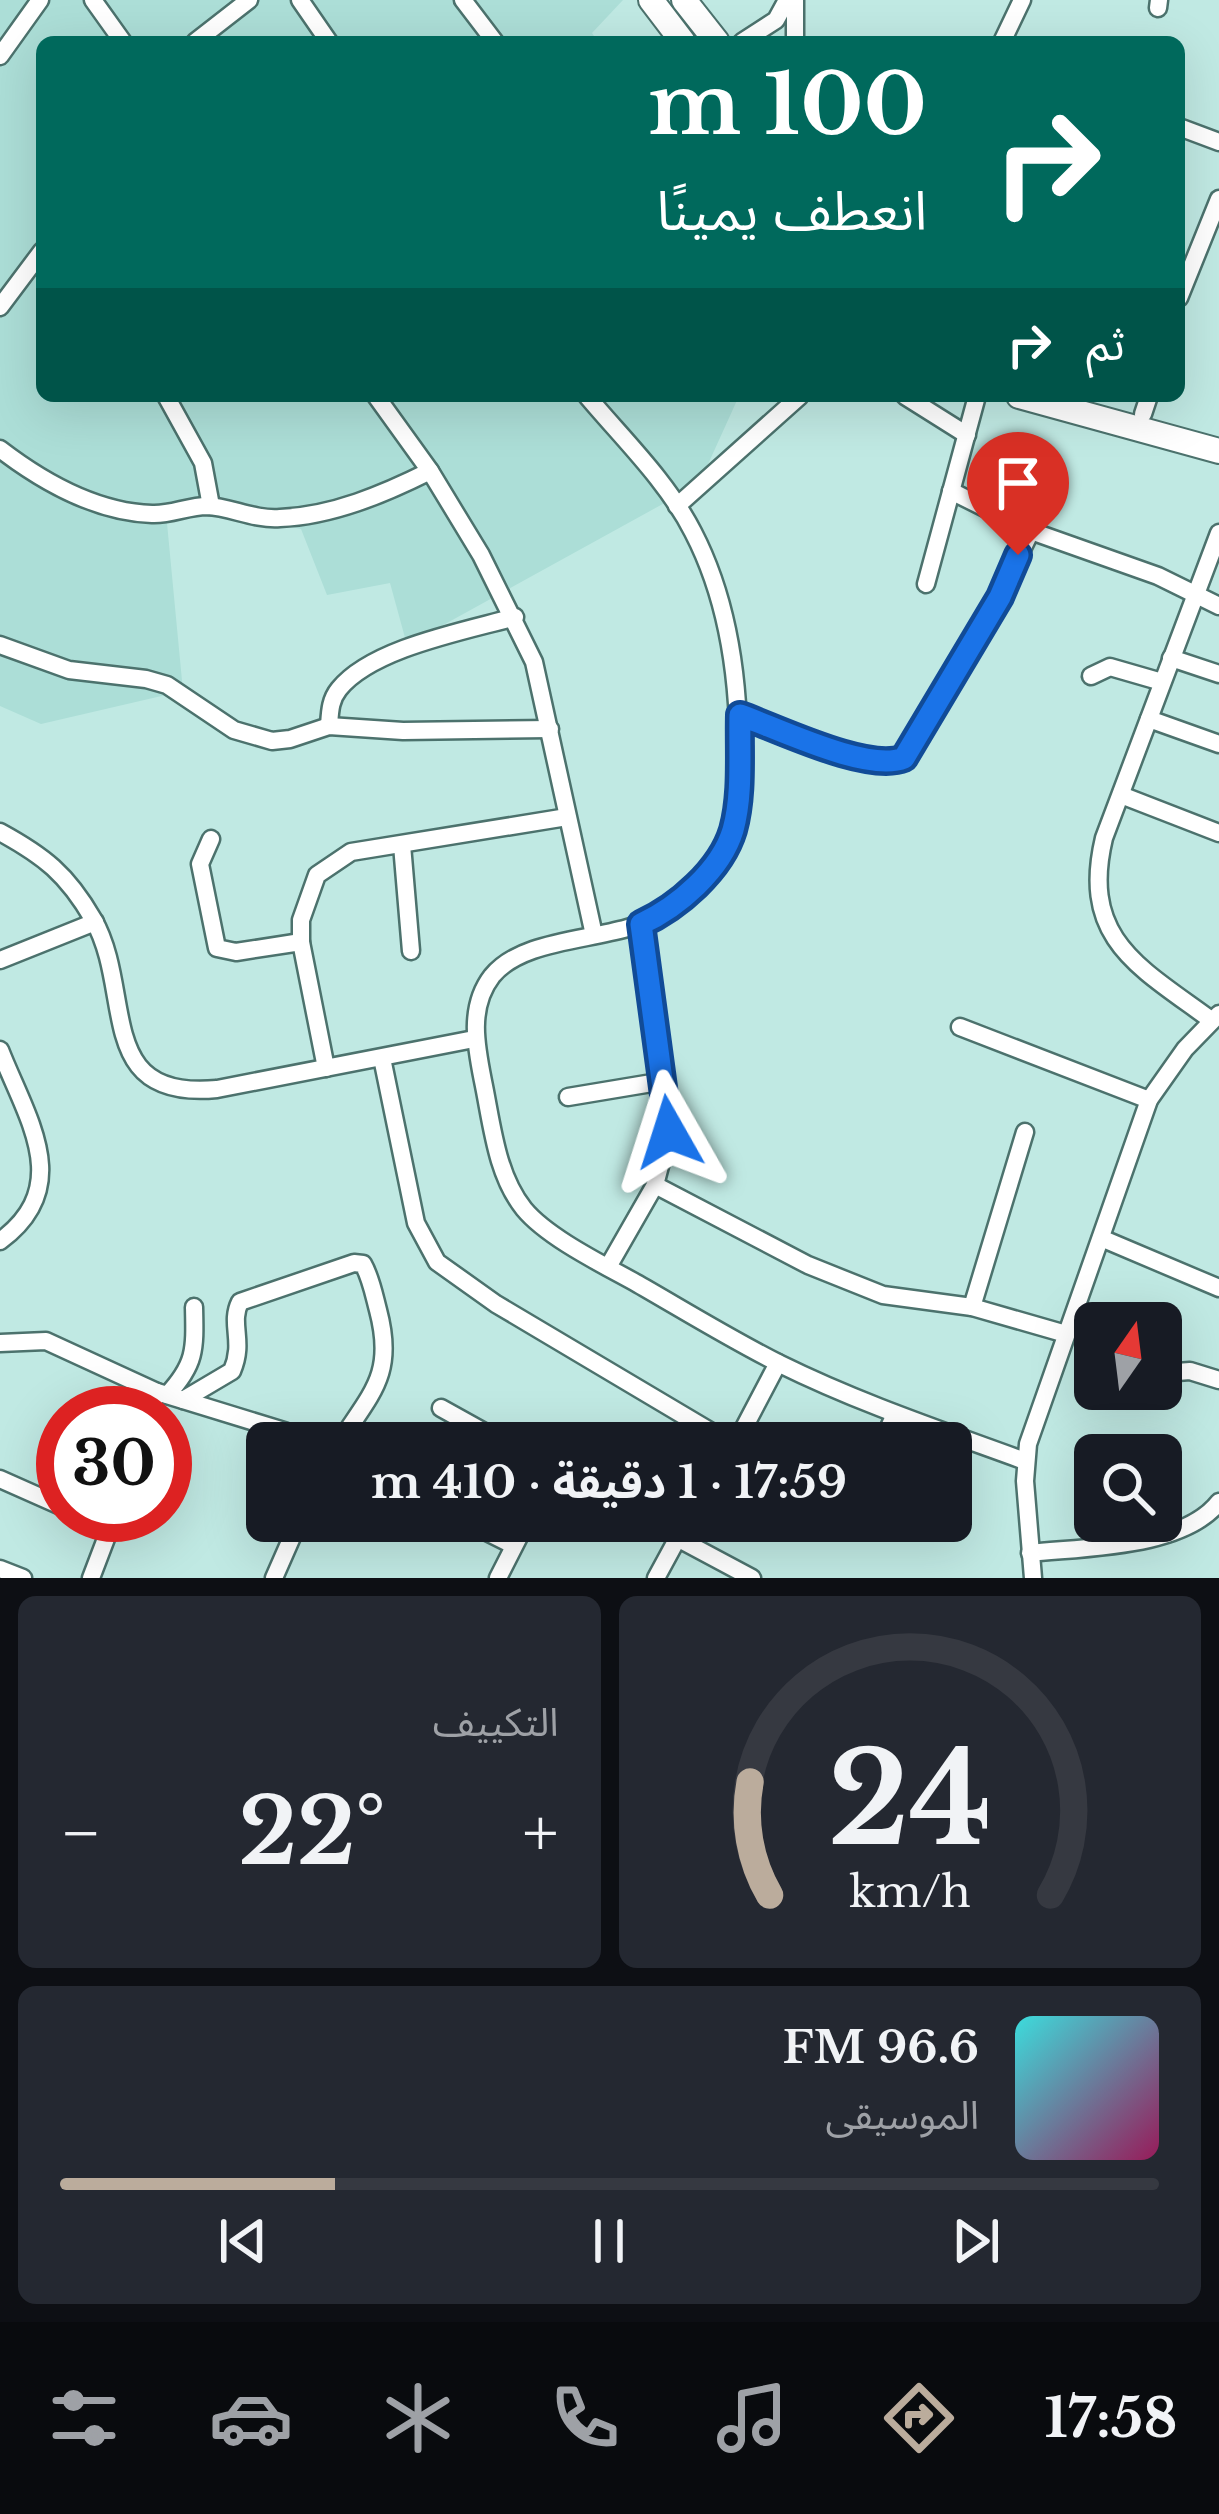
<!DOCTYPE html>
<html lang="ar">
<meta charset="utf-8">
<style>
body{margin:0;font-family:"Libre Baskerville","Noto Sans Arabic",serif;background:#242831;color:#f1f3f6;direction:rtl;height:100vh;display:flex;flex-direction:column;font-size:45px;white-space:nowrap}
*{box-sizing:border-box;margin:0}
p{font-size:39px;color:#9ea1a6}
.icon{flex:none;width:66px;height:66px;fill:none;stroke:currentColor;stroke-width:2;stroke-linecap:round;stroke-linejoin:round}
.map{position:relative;height:1578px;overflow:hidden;direction:ltr}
.details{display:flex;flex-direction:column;gap:18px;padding:18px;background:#0d0f14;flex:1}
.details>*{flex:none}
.hud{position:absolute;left:36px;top:36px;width:1149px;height:366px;border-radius:18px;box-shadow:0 12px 48px #0002;direction:rtl;background:#00695c;color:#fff;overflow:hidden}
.needle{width:78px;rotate:14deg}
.buttons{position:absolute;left:1074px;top:1302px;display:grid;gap:24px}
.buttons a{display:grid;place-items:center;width:108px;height:108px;border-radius:18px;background:#171b24;box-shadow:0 12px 48px #0002;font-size:60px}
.speed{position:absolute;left:36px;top:1386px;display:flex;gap:24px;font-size:60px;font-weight:700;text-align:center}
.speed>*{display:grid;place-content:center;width:156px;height:156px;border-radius:50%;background:#171b24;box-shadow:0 12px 48px #0002;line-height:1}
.speed .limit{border:18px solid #d22;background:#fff;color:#111}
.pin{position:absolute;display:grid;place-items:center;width:102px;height:102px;color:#fff;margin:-123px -51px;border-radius:50% 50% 50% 0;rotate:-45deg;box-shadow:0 0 12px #0007}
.pin .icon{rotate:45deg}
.me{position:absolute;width:132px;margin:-66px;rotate:354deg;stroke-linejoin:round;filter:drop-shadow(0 0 9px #0008)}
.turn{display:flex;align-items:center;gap:42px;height:252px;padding:0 60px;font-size:54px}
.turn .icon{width:156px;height:156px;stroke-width:2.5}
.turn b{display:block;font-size:84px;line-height:102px}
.then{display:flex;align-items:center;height:114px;padding:0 60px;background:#0003;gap:24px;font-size:45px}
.big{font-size:90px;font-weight:700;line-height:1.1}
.details .card{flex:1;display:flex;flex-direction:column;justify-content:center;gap:18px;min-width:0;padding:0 42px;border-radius:18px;background:#242831}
.details .dial{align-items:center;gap:0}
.dial svg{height:312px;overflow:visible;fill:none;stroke:#363941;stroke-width:7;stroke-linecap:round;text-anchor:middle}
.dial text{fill:#f1f3f6;stroke:none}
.song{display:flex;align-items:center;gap:36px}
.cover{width:144px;height:144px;border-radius:18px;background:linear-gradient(135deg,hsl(180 70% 55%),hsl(330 70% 35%))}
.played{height:12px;border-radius:6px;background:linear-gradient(90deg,#bbac9c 25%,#363941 25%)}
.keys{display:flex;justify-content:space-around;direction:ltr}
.heat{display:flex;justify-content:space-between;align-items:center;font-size:66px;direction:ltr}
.details .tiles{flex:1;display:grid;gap:18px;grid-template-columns:1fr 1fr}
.card:last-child{grid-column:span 2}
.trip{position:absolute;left:246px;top:1422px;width:726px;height:120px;border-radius:18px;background:#171b24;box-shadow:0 12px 48px #0002;font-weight:700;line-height:120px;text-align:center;direction:rtl}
.tab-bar{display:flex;height:192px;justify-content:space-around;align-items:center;background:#090b0e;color:#9ea1a6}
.tab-bar .icon{width:84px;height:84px}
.tab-bar .active{color:#bbac9c}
.tab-bar b{font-size:54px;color:#f1f3f6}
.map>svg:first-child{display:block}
.built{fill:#acded7}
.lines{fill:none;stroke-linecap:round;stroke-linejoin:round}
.minor-casing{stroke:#4c726d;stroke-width:21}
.secondary-casing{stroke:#4c726d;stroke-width:28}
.minor{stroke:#fff;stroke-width:16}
.secondary{stroke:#fff;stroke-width:24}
.route-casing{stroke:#114b97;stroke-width:30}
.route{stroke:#1a73e8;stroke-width:21}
</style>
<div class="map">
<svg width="1219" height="1578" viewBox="0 0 1219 1578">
<rect width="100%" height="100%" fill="#c0e9e3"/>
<path class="built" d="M0,0H623L592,33L598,42H42V396H739L699,484L407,645L390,583L327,595L301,529L165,502L183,691L41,724L0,706Z"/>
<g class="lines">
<defs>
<g id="minor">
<path d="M93,0L123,42"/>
<path d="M300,0L329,42"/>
<path d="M463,0L495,42"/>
<path d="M1158,8L1159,0"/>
<path d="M195,42L249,0"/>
<path d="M742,42L776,20L787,0"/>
<path d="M795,42V0"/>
<path d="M1002,42L1022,0"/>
<path d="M0,56L40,0"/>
<path d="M1179,127L1219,142"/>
<path d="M1179,298L1219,199"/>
<path d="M0,307L42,251"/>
<path d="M166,396L203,463L211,506"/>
<path d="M376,396L430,471L481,555L534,662L594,935"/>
<path d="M587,396C623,439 667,481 693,532C732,607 741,696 738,779C737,800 738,822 728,842C714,870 687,897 661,914C616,943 527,933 492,976C468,1007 476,1046 483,1081C492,1124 496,1174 524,1209C548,1238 604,1265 638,1284C685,1311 732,1340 780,1364C859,1403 943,1431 1025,1461"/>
<path d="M905,396L967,435"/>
<path d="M1143,414L1149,396"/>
<path d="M0,449C43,482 96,512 152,514C171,515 188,506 207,506C231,507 254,520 280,518C332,516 384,494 430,471"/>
<path d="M951,491L1031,531L1158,576L1219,606"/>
<path d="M677,506L800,396"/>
<path d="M926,584L977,396"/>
<path d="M0,645L69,670L146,679L167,685L234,730L272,741L290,739L329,726L403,731L550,729"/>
<path d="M1171,658L1219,674"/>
<path d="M1091,676L1110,667L1162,682"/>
<path d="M741,715C778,728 868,772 904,758L999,597L1031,531"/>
<path d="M1149,719L1219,744"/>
<path d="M329,726C330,712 330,700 339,689C372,648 465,631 515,617"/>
<path d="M1121,795L1219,833"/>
<path d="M0,832C44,856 67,874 93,919C135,992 93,1101 217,1089L474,1039"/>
<path d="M211,839L200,864L217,948L236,952L301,942"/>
<path d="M402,845L411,951"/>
<path d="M0,960L95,922"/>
<path d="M1211,1020C1139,967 1080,939 1104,838L1219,533"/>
<path d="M960,1027L1149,1100"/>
<path d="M0,1050C27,1119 75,1186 0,1241"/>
<path d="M382,1058L416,1223L437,1262L496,1304L730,1443"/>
<path d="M326,1068L301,942V920L317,875L351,852L567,817"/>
<path d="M568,1097L664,1081"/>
<path d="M655,1185L808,1265L883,1295L972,1307L1066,1334"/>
<path d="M1101,1238L1219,1288"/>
<path d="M608,1267L655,1185L669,1132L642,924"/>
<path d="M972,1307L1025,1132"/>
<path d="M0,1343L46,1341L157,1392L284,1431L308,1443"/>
<path d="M1164,1373L1190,1371L1219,1380"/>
<path d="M167,1395C196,1364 195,1349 194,1307"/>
<path d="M183,1400L232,1371C245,1341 229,1324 240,1302L354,1263L363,1264C371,1278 374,1295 378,1310C395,1374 372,1392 339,1443"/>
<path d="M441,1408L504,1443"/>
<path d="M150,1413L157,1392"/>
<path d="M736,1443L778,1363"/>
<path d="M882,1443L895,1414"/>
<path d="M0,1479L63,1507"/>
<path d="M81,1515L110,1528"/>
<path d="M465,1521L513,1545"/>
<path d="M677,1538L752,1578"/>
<path d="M1030,1553C1085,1547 1183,1548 1219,1502"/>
<path d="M0,1569L23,1578"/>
<path d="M91,1578L115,1515"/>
<path d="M274,1578L299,1521"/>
<path d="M498,1578L527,1521"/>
<path d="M656,1578L687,1521"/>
<path d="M1033,1578L1025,1481L1028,1444L1149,1100L1185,1049L1219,1014"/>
</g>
<g id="secondary">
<path d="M651,0L683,42"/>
<path d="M684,0L717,42"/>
<path d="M1019,396L1219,451"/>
</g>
</defs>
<use href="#minor" class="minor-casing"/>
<use href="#secondary" class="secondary-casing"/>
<use href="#minor" class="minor"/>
<use href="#secondary" class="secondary"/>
</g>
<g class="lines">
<defs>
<path id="route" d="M669,1132L641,924C678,907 721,870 733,830C743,794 739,752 740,715C777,728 868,773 904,758L1000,597L1018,555"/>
</defs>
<use href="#route" class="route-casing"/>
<use href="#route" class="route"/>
</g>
</svg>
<div class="buttons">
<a><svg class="needle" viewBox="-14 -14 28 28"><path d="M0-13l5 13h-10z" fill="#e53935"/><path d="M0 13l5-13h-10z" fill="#9ea1a6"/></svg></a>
<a><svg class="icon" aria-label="search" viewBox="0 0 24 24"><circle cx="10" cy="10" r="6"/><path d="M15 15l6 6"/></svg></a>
</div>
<div class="speed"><div class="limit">30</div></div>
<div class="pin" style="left:1018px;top:555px;background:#d93025"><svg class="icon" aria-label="arrive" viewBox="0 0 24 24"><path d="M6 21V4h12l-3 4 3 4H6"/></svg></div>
<svg class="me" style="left:669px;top:1132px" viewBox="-20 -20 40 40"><path d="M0-17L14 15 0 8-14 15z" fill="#1a73e8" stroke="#fff" stroke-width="4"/></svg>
<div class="trip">17:59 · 1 دقيقة · 410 m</div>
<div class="hud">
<div class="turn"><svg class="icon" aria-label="right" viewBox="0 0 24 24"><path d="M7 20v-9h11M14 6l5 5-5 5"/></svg><div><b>100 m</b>انعطف يمينًا</div></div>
<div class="then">ثم<svg class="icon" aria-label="right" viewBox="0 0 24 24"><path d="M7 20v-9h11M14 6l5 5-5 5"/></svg></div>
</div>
</div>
<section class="details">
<div class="tiles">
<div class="card dial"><svg viewBox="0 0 100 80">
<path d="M14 69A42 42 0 1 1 86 69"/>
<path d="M14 69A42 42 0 0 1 9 40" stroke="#bbac9c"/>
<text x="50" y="56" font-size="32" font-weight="700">24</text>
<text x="50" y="72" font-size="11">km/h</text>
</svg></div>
<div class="card"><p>التكييف</p>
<div class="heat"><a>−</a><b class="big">22°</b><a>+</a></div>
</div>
<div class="card">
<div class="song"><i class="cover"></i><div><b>96.6 FM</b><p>الموسيقى</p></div></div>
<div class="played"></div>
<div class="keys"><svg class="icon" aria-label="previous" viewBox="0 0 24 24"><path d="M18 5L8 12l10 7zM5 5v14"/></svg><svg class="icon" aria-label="pause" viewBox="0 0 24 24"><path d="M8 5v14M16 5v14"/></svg><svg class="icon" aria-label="next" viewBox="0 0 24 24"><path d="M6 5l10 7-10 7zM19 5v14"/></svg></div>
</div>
</div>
</section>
<nav class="tab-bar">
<b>17:58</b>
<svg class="icon active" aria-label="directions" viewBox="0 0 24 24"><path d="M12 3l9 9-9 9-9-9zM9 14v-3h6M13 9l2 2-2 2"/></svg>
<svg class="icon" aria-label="music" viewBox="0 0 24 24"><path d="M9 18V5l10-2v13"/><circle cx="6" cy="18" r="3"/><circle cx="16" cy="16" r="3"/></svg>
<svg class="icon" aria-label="phone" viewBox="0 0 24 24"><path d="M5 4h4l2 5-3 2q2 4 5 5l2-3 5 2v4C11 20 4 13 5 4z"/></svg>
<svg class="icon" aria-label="climate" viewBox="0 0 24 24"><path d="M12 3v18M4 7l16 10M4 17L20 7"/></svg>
<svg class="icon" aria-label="car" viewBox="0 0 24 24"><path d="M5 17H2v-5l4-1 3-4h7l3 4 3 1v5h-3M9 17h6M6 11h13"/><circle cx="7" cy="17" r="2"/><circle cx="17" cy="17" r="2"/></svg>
<svg class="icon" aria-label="filters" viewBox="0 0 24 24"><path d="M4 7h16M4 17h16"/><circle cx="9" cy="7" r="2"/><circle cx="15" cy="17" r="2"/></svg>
</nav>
